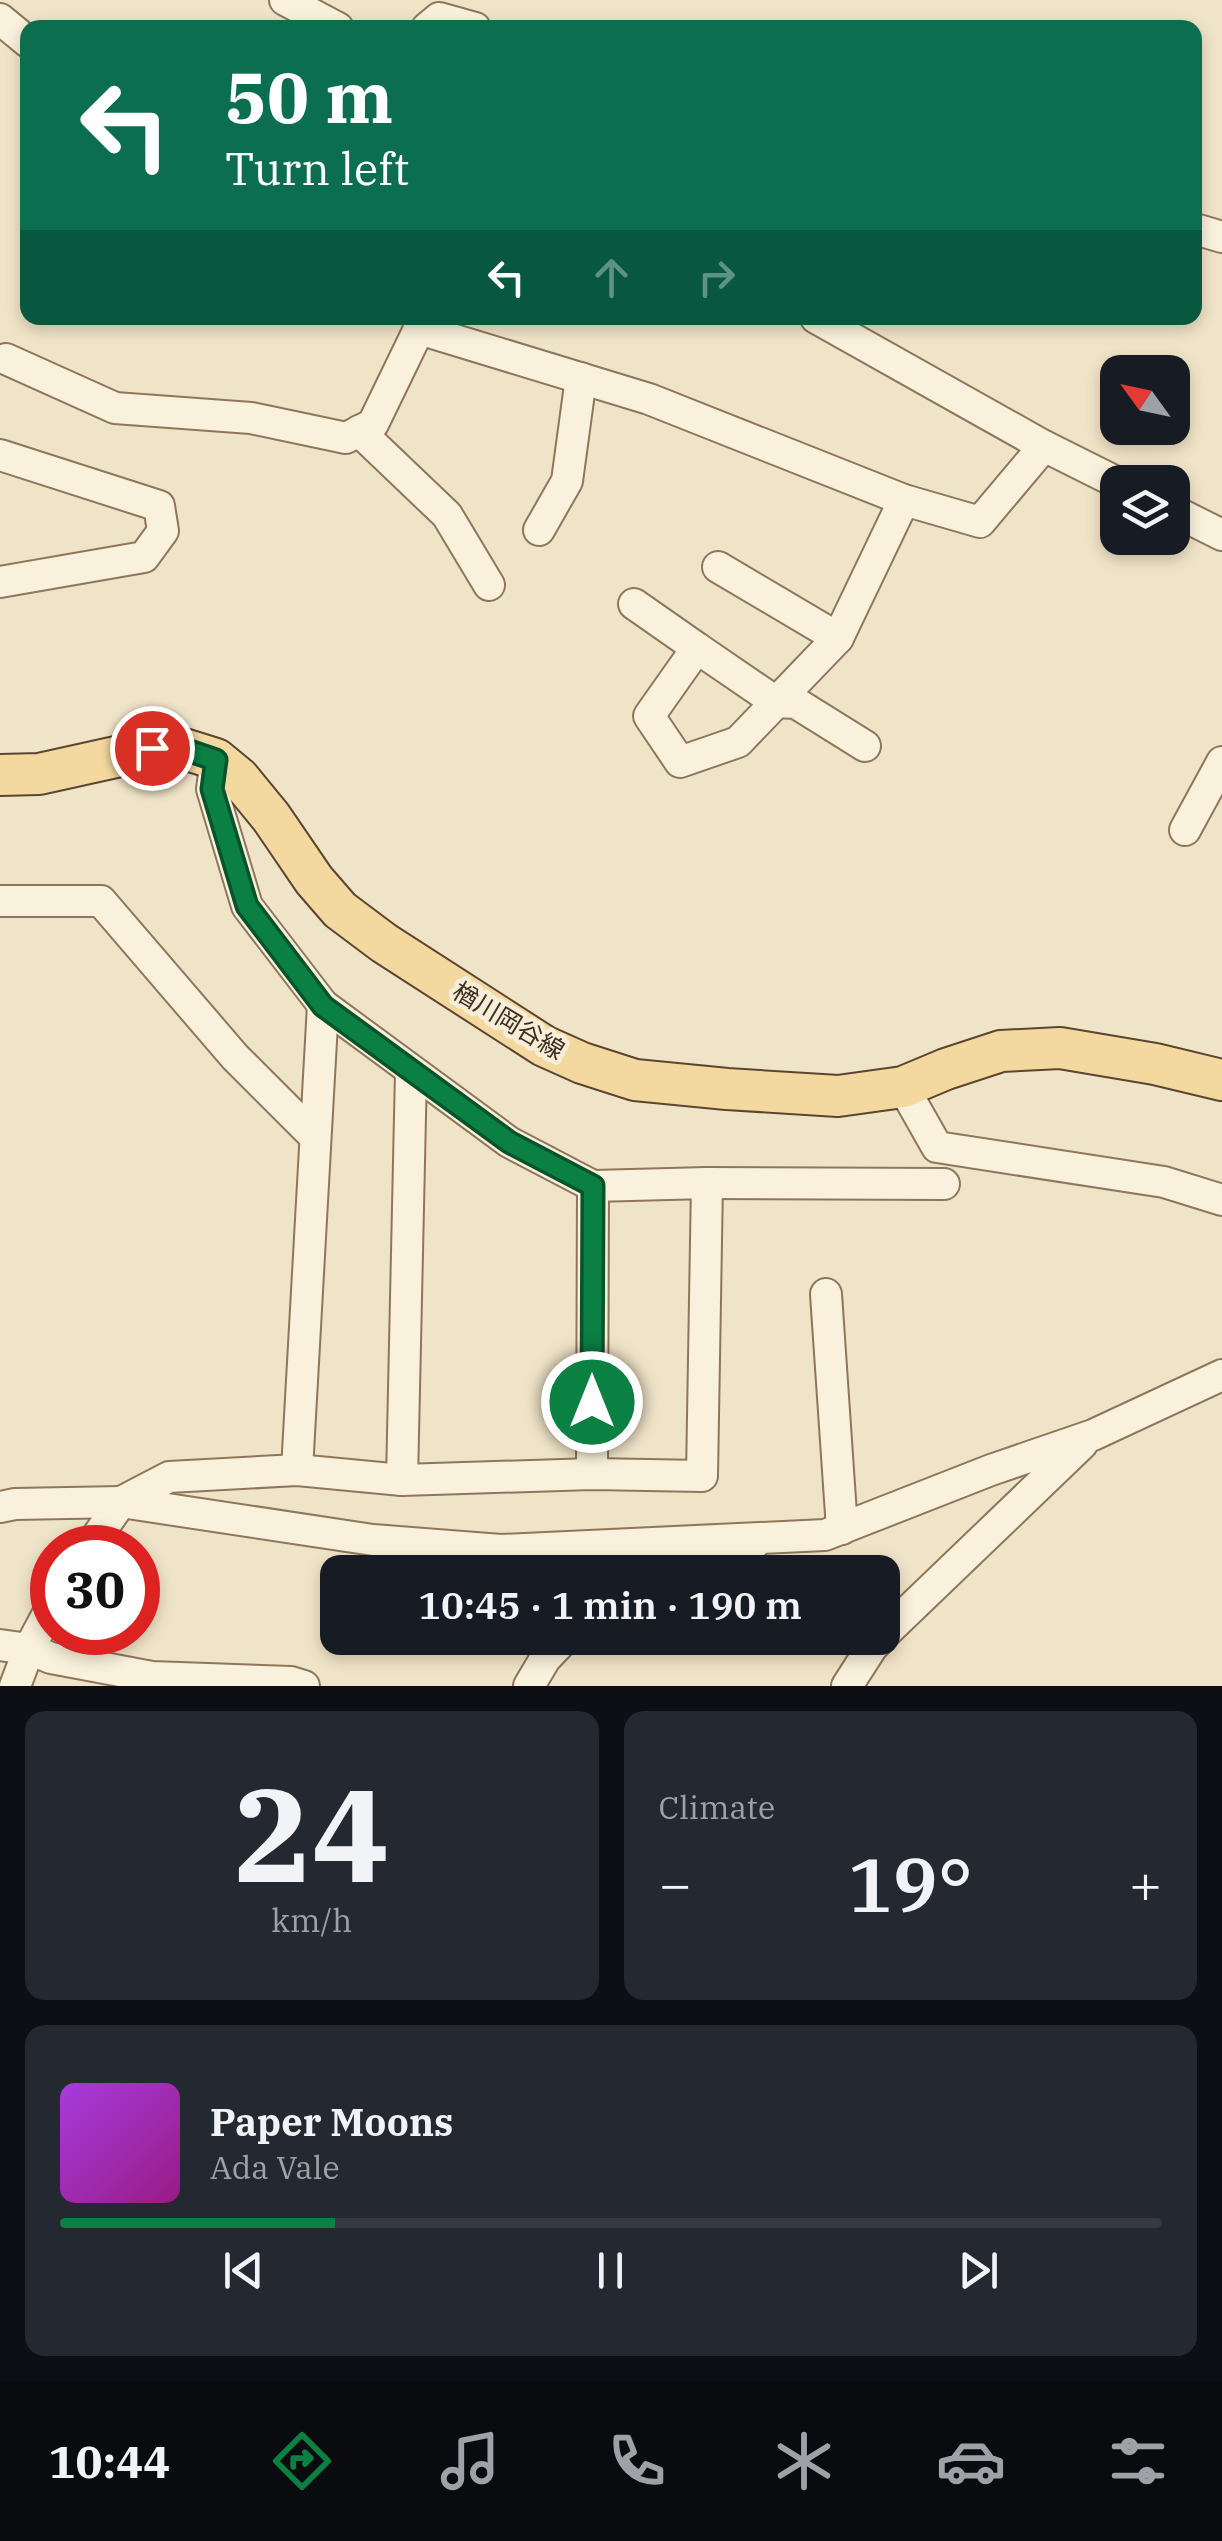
<!DOCTYPE html>
<meta charset="utf-8">
<style>
body{margin:0;font-family:"IBM Plex Serif","Noto Sans JP",serif;background:#242831;color:#f1f3f6;height:100vh;display:flex;flex-direction:column;font-size:38px;white-space:nowrap}
*{box-sizing:border-box;margin:0}
p{font-size:32px;color:#9ea1a6}
.icon{flex:none;width:55px;height:55px;fill:none;stroke:currentColor;stroke-width:2;stroke-linecap:round;stroke-linejoin:round}
.map{position:relative;height:1686px;overflow:hidden}
.drawer{display:flex;flex-direction:column;gap:25px;padding:25px;background:#0d0f14;flex:1}
.drawer>*{flex:none}
.banner{position:absolute;left:20px;top:20px;width:1182px;height:305px;border-radius:20px;box-shadow:0 5px 15px #0003;background:#0b6e4f;color:#fff;overflow:hidden}
.needle{width:65px;rotate:303deg}
.controls{position:absolute;left:1100px;top:355px;display:grid;gap:20px}
.controls a{display:grid;place-items:center;width:90px;height:90px;border-radius:20px;background:#171b24;box-shadow:0 5px 15px #0003;font-size:50px}
.speed{position:absolute;left:30px;top:1525px;display:flex;gap:20px;font-size:50px;font-weight:700;text-align:center}
.speed>*{display:grid;place-content:center;width:130px;height:130px;border-radius:50%;background:#171b24;box-shadow:0 5px 15px #0003;line-height:1}
.speed .limit{border:15px solid #d22;background:#fff;color:#111}
.pin{position:absolute;display:grid;place-items:center;width:85px;height:85px;color:#fff;margin:-42px;border:5px solid #fff;border-radius:50%;box-shadow:0 2px 10px #0007}
.me{position:absolute;width:110px;margin:-55px;rotate:0deg;stroke-linejoin:round;filter:drop-shadow(0 0 8px #0008)}
.turn{display:flex;align-items:center;gap:35px;height:210px;padding:0 40px;font-size:45px}
.turn .icon{width:130px;height:130px;stroke-width:2.5}
.turn b{display:block;font-size:70px;line-height:85px}
.lanes{display:flex;align-items:center;height:95px;padding:0 40px;background:#0003;justify-content:center;gap:50px;direction:ltr}
.lanes .off{opacity:.35}
.big{font-size:75px;font-weight:600;line-height:1.1}
.drawer .widget{flex:1;display:flex;flex-direction:column;justify-content:center;gap:15px;min-width:0;padding:0 35px;border-radius:20px;background:#242831}
.drawer .dial{align-items:center;gap:0}
.dial b{font-size:130px;line-height:1}
.song{display:flex;align-items:center;gap:30px}
.cover{width:120px;height:120px;border-radius:15px;background:linear-gradient(135deg,hsl(280 70% 55%),hsl(310 70% 35%))}
.played{height:10px;border-radius:5px;background:linear-gradient(90deg,#0b8043 25%,#363941 25%)}
.keys{display:flex;justify-content:space-around;direction:ltr}
.heat{display:flex;justify-content:space-between;align-items:center;font-size:55px;direction:ltr}
.drawer .tiles{flex:1;display:grid;gap:25px;grid-template-columns:1fr 1fr}
.widget:last-child{grid-column:span 2}
.trip{position:absolute;left:320px;top:1555px;width:580px;height:100px;border-radius:20px;background:#171b24;box-shadow:0 5px 15px #0003;font-weight:600;line-height:100px;text-align:center}
.tab-bar{display:flex;height:160px;justify-content:space-around;align-items:center;background:#090b0e;color:#9ea1a6}
.tab-bar .icon{width:70px;height:70px}
.tab-bar .selected{color:#0b8043}
.tab-bar b{font-size:45px;color:#f1f3f6}
.map>svg:first-child{display:block}
.lines{fill:none;stroke-linecap:round;stroke-linejoin:round}
.minor-casing{stroke:#8d765c;stroke-width:34}
.major-casing{stroke:#5b4430;stroke-width:44}
.minor{stroke:#faf1dc;stroke-width:30}
.major{stroke:#f3d9a0;stroke-width:40}
.route-casing{stroke:#07532c;stroke-width:25}
.route{stroke:#0b8043;stroke-width:18}
.labels{text-anchor:middle;dominant-baseline:central;stroke-width:9;stroke-linejoin:round;paint-order:stroke}
.street-label{font-size:25px;fill:#3d2e20;stroke:#f7eed8}
</style>
<div class="map">
<svg width="1222" height="1686" viewBox="0 0 1222 1686">
<rect width="100%" height="100%" fill="#f0e4c8"/>
<g class="lines">
<defs>
<g id="minor">
<path d="M285,0L338,28"/>
<path d="M0,19L28,42"/>
<path d="M427,28L439,18L475,28"/>
<path d="M1195,229L1222,237"/>
<path d="M816,318L1044,446L1118,483"/>
<path d="M419,329L649,399L904,500L980,522L1044,446"/>
<path d="M6,359L115,408L251,418L346,438L373,424L419,329L418,318"/>
<path d="M359,431L447,515L489,585"/>
<path d="M0,455L159,506L163,531L144,557L0,582"/>
<path d="M1172,510L1222,535"/>
<path d="M539,530L567,481L581,378"/>
<path d="M718,567L838,638"/>
<path d="M634,604L697,648"/>
<path d="M865,746L796,703L776,702L697,648L649,716L680,762L738,742L838,638L904,500"/>
<path d="M1185,830L1222,762"/>
<path d="M0,901H101L235,1057L314,1136"/>
<path d="M903,1087L937,1147L1164,1182L1222,1200"/>
<path d="M707,1183L944,1184"/>
<path d="M826,1294L842,1529"/>
<path d="M297,1470L323,1005"/>
<path d="M592,1474L593,1186"/>
<path d="M402,1480L411,1071"/>
<path d="M0,1507L15,1504L121,1502L373,1540L501,1550L825,1535L991,1470L1093,1435L1222,1375"/>
<path d="M89,1548L121,1502L169,1477L297,1470L402,1480L592,1474L702,1476L707,1183L593,1186L509,1142L323,1005L247,906L212,789L216,759"/>
<path d="M712,1572L727,1567L758,1540"/>
<path d="M882,1636L1082,1444"/>
<path d="M0,1645L29,1649L51,1658L152,1677L291,1682L304,1686"/>
<path d="M15,1686L29,1649L52,1606"/>
<path d="M529,1686L545,1659L565,1638"/>
<path d="M847,1686L872,1647L881,1638"/>
</g>
<path id="major" d="M0,775L39,774L152,749H184L216,759L239,778L271,817L314,880L340,910L384,943L544,1046L582,1063L635,1080L727,1089L838,1096L903,1087L946,1069L1001,1051L1060,1048L1155,1064L1222,1080"/>
</defs>
<use href="#minor" class="minor-casing"/>
<use href="#major" class="major-casing"/>
<use href="#minor" class="minor"/>
<use href="#major" class="major"/>
</g>
<g class="lines">
<defs>
<path id="route" d="M152,748L184,749L216,760L212,789L247,906L323,1006L509,1142L593,1186L592,1402"/>
</defs>
<use href="#route" class="route-casing"/>
<use href="#route" class="route"/>
</g>
<g class="labels">
<g class="street-label">
<text transform="translate(509 1020) rotate(31)">楢川岡谷線</text>
</g>
</g>
</svg>
<div class="controls">
<a><svg class="needle" viewBox="-14 -14 28 28"><path d="M0-13l5 13h-10z" fill="#e53935"/><path d="M0 13l5-13h-10z" fill="#9ea1a6"/></svg></a>
<a><svg class="icon" aria-label="layers" viewBox="0 0 24 24"><path d="M12 4l9 5-9 5-9-5zM3 14l9 5 9-5"/></svg></a>
</div>
<div class="speed"><div class="limit">30</div></div>
<div class="pin" style="left:152px;top:748px;background:#d93025"><svg class="icon" aria-label="arrive" viewBox="0 0 24 24"><path d="M6 21V4h12l-3 4 3 4H6"/></svg></div>
<svg class="me" style="left:592px;top:1402px" viewBox="-20 -20 40 40"><circle r="17" fill="#0b8043" stroke="#fff" stroke-width="3"/><path d="M0-11L8 9 0 5-8 9z" fill="#fff"/></svg>
<div class="trip">10:45 · 1 min · 190 m</div>
<div class="banner">
<div class="turn"><svg class="icon" aria-label="left" viewBox="0 0 24 24"><path d="M17 20v-9H6M10 6l-5 5 5 5"/></svg><div><b>50 m</b>Turn left</div></div>
<div class="lanes"><svg class="icon" aria-label="left" viewBox="0 0 24 24"><path d="M17 20v-9H6M10 6l-5 5 5 5"/></svg><svg class="icon off" aria-label="ahead" viewBox="0 0 24 24"><path d="M12 20V5M6 11l6-6 6 6"/></svg><svg class="icon off" aria-label="right" viewBox="0 0 24 24"><path d="M7 20v-9h11M14 6l5 5-5 5"/></svg></div>
</div>
</div>
<section class="drawer">
<div class="tiles">
<div class="widget dial"><b>24</b><p>km/h</p></div>
<div class="widget"><p>Climate</p>
<div class="heat"><a>−</a><b class="big">19°</b><a>+</a></div>
</div>
<div class="widget">
<div class="song"><i class="cover"></i><div><b>Paper Moons</b><p>Ada Vale</p></div></div>
<div class="played"></div>
<div class="keys"><svg class="icon" aria-label="previous" viewBox="0 0 24 24"><path d="M18 5L8 12l10 7zM5 5v14"/></svg><svg class="icon" aria-label="pause" viewBox="0 0 24 24"><path d="M8 5v14M16 5v14"/></svg><svg class="icon" aria-label="next" viewBox="0 0 24 24"><path d="M6 5l10 7-10 7zM19 5v14"/></svg></div>
</div>
</div>
</section>
<nav class="tab-bar">
<b>10:44</b>
<svg class="icon selected" aria-label="directions" viewBox="0 0 24 24"><path d="M12 3l9 9-9 9-9-9zM9 14v-3h6M13 9l2 2-2 2"/></svg>
<svg class="icon" aria-label="music" viewBox="0 0 24 24"><path d="M9 18V5l10-2v13"/><circle cx="6" cy="18" r="3"/><circle cx="16" cy="16" r="3"/></svg>
<svg class="icon" aria-label="phone" viewBox="0 0 24 24"><path d="M5 4h4l2 5-3 2q2 4 5 5l2-3 5 2v4C11 20 4 13 5 4z"/></svg>
<svg class="icon" aria-label="climate" viewBox="0 0 24 24"><path d="M12 3v18M4 7l16 10M4 17L20 7"/></svg>
<svg class="icon" aria-label="car" viewBox="0 0 24 24"><path d="M5 17H2v-5l4-1 3-4h7l3 4 3 1v5h-3M9 17h6M6 11h13"/><circle cx="7" cy="17" r="2"/><circle cx="17" cy="17" r="2"/></svg>
<svg class="icon" aria-label="filters" viewBox="0 0 24 24"><path d="M4 7h16M4 17h16"/><circle cx="9" cy="7" r="2"/><circle cx="15" cy="17" r="2"/></svg>
</nav>
